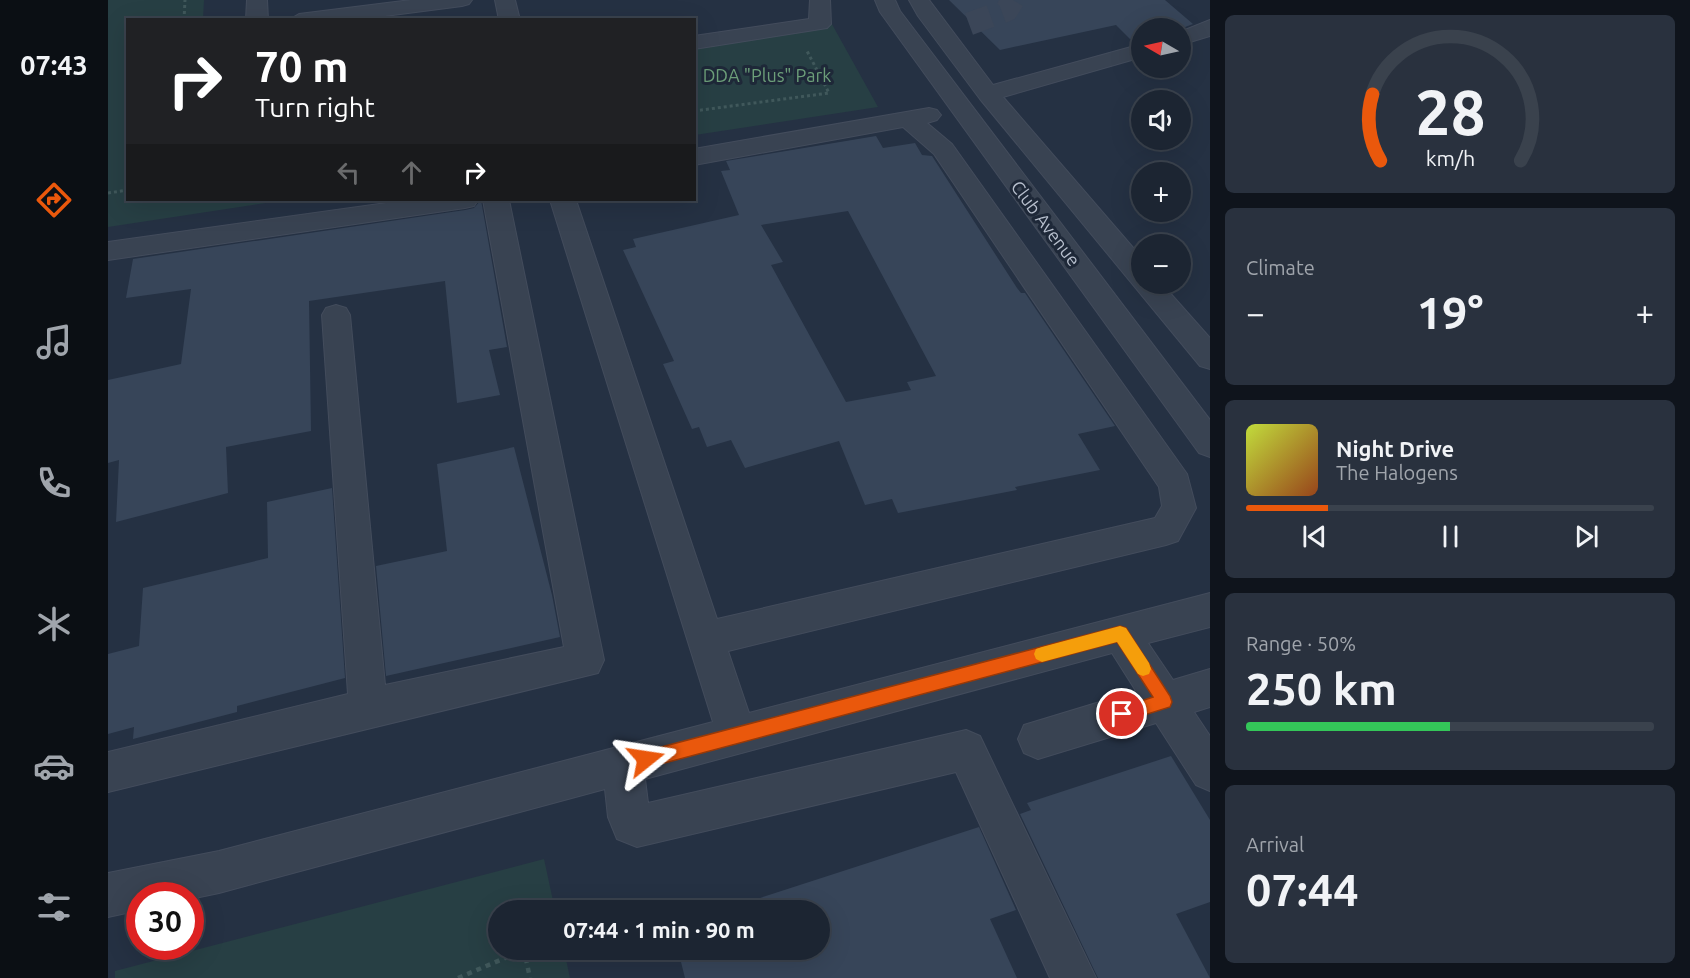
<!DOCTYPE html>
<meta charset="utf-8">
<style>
body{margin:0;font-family:Ubuntu,sans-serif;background:#29313e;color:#f1f3f6;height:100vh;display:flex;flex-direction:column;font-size:22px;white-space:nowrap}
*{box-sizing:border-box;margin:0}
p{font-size:20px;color:#a0a5ac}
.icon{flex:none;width:33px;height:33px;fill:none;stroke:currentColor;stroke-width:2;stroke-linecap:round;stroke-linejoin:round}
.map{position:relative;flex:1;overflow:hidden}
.details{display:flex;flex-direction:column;gap:15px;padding:15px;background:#0f141c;width:480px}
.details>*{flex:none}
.top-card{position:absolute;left:18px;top:18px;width:570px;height:183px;border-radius:0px;box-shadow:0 6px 24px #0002,0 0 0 2px #3a424d;background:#202124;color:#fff;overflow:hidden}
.needle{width:39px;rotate:279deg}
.tools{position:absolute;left:1023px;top:18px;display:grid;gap:12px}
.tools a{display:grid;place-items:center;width:60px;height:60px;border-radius:50%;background:#1c2532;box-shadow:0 6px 24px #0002,0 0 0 2px #3a424d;font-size:30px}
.speed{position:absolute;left:18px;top:882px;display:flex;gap:12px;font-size:30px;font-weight:700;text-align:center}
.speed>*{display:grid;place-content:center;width:78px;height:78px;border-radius:50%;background:#1c2532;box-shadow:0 6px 24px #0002,0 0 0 2px #3a424d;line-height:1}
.speed .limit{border:9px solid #d22;background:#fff;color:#111}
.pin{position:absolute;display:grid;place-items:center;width:51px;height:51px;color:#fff;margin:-26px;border:3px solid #fff;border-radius:50%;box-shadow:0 2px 6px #0007}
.me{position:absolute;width:66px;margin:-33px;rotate:75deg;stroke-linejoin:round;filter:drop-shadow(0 0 4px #0008)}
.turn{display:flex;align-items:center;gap:21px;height:126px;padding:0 30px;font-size:27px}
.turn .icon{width:78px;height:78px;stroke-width:2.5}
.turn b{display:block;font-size:42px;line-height:51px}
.lanes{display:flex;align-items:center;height:57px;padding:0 30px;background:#0003;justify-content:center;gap:30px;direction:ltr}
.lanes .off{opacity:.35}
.big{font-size:45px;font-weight:700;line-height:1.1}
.details .tile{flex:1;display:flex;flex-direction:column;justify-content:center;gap:9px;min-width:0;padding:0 21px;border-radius:9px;background:#29313e}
.details .dial{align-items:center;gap:0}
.dial svg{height:156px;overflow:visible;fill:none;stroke:#3a424d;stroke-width:7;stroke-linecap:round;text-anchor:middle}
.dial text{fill:#f1f3f6;stroke:none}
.song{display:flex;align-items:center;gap:18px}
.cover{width:72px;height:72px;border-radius:9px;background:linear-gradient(135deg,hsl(70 70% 55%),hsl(20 70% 35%))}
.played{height:6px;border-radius:3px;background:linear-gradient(90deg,#ea580c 20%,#3a424d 20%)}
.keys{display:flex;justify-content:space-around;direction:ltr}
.heat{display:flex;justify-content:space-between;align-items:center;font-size:33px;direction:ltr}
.charge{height:9px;border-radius:4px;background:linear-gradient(90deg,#34c759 50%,#3a424d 0)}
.trip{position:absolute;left:380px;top:900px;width:342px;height:60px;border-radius:30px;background:#1c2532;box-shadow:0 6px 24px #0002,0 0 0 2px #3a424d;font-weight:700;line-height:60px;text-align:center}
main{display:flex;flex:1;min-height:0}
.dock{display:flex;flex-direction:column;width:108px;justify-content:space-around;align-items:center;background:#0b0f14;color:#a0a5ac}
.dock .icon{width:42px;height:42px}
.dock .current{color:#ea580c}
.dock b{font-size:27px;color:#f1f3f6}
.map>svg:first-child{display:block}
.green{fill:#273f44}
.building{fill:#374559;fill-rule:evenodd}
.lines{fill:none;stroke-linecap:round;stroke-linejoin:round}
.minor-tunnel{stroke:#3b4658;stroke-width:23;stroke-dasharray:23 12;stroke-linecap:butt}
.minor-casing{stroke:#434c5c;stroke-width:2}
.path-far1{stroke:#40585b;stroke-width:3;stroke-dasharray:3 3;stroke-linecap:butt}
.path{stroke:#40585b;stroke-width:4.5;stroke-dasharray:5 5;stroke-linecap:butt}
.minor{fill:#394352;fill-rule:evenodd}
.route{fill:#ea580c;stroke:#983908;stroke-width:1.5}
.slow{fill:#f59e0b}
.labels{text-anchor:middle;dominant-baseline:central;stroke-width:6;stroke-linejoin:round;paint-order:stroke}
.far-park-label{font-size:18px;fill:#6c9e79;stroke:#1e2838}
.far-street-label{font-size:18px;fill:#b6becc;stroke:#1e2838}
</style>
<main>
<nav class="dock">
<b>07:43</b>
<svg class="icon current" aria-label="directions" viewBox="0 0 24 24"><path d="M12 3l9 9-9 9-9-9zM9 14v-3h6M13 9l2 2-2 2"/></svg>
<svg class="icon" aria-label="music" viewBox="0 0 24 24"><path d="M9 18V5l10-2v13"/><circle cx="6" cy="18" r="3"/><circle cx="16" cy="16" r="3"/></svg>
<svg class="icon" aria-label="phone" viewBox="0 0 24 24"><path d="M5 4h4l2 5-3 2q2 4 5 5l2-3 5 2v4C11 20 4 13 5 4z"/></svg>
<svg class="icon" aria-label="climate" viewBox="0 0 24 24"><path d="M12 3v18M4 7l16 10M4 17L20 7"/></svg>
<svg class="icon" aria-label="car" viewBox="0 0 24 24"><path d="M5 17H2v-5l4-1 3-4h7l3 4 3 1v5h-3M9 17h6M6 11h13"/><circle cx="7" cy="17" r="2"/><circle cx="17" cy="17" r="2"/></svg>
<svg class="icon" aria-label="filters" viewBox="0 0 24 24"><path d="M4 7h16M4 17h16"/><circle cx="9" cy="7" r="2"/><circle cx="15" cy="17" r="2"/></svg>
</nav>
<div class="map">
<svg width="1102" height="978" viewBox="0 0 1102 978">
<rect width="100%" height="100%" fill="#253143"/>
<g class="green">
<path d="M0,0H96L95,19L20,20V200H178L0,227Z"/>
<path d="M720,17L770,107L587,135V38Z"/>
<path d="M436,859L447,910H390V950H456L462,978H7V971Z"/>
</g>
<g class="building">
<path d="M841,0H1057L1085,24L1072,29L1034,28V37L1022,39L1008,25L892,50Z"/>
<path d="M768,136L775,148L807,143L814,155L824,156L909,288L913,293H917L1007,426L970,434L992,470L907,487L909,490L790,513L784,499L757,505L731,441L637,468L623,440L599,447L591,427L584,429L555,364L566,361L515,250L528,247L525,239L631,215L613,171L622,170L618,161ZM740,211L828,376L799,382L803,390L738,402L663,265L675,262L653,225Z"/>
<path d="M373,200L399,347L381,350L392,395L349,403L337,281L201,301L203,431L118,447L120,493L8,522L11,460L0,463V380L73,364L83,289L18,298L25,259L357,210L366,208Z"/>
<path d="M406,447L444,595L452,637L278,676L268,566L339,551L329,464Z"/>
<path d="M224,488L237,678L129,706V712L25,739L26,727L0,734V654L31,646L35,588L160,558L159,502Z"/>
<path d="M1063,756L1102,820V902L1068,914L1102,978H990L912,814L923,810L919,803Z"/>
<path d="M871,827L908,910L882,919L909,978H577L570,950H711V910H615Z"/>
</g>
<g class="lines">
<path class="minor-tunnel" d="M861,24L899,10L905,0"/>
<defs>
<g id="minor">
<path d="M139,0H159L160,20H138Z"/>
<path d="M303,0H364L361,4L354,6L246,20H181L191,14Z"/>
<path d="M387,0H407L412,20H391Z"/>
<path d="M702,0H722L723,24L719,28L586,49V36L701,19Z"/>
<path d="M767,0H787L792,11L1102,420V457L1091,453L772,12Z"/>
<path d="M801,0H821L885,85L1034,44V57L895,97L1034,258V284H1054L1102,338V369L1092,366L872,99L810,16Z"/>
<path d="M1102,20V36L1072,45V32Z"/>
<path d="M821,108L829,110L833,115L829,120L819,123L844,144L1079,474L1088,508L1070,541L1058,545L620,651L641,713L1102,593V627L1040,643L1065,680L1102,669V707L1086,712L1102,736V791L1088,785L1048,723L930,759L916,753L910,739L916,725L1028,691L1004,653L537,779L540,803L858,730L872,736L988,978H942L848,772L529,847L509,839L500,817L497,789L111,893L82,899V896H32V910L0,917V873L111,851L605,722L442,200H468L609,619L1047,518L1054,506L1051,487L826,154L795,127L586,165V149Z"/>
<path d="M300,200H370L366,206L357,208L0,260V242Z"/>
<path d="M375,200H401L496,660L490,673L0,792V752L240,694L214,315L218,308L228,305L238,308L242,315L277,685L456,647Z"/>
</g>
</defs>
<use href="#minor" class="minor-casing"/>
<g class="path-far1">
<path d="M76,20L77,0"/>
<path d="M586,111L721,93L699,51"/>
<path d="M0,193L20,190"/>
</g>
<path class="path" d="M350,978L416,950L422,978"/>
<use href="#minor" class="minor"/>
</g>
<path class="route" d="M1012,626L1018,628L1062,696L1064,702L1062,707L1014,722L1008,720L1006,714L1008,709L1045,697L1009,642L538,768L532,765L529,759L532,753L538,751Z"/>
<path class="slow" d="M1012,626L1018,628L1041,663L1043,669L1041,674L1035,676L1030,674L1009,642L934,662L928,659L926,654L928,649L934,647Z"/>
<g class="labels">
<g class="far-park-label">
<text x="659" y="75">DDA "Plus" Park</text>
</g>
<g class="far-street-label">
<text transform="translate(938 223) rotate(53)">Club Avenue</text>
</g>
</g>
</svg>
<div class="tools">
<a><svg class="needle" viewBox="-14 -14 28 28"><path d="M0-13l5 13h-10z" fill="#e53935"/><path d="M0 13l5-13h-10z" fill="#a0a5ac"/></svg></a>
<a><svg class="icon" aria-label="sound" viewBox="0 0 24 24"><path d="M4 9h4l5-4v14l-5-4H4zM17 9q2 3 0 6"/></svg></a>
<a>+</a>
<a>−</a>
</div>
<div class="speed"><div class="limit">30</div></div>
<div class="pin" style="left:1014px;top:714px;background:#d93025"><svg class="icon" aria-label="arrive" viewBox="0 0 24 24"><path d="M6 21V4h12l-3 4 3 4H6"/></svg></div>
<svg class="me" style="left:538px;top:759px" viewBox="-20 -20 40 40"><path d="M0-17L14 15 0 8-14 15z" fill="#ea580c" stroke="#fff" stroke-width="4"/></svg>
<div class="trip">07:44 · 1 min · 90 m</div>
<div class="top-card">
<div class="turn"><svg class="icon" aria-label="right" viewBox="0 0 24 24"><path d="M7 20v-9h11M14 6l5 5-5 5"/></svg><div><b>70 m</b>Turn right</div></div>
<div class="lanes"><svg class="icon off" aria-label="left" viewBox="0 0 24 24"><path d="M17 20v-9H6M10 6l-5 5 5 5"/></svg><svg class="icon off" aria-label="ahead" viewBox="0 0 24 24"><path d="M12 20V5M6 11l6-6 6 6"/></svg><svg class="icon" aria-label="right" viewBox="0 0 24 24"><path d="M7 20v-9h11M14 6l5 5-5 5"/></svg></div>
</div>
</div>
<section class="details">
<div class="tile dial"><svg viewBox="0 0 100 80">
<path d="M14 69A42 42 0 1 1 86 69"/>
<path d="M14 69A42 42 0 0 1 10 35" stroke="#ea580c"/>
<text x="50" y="56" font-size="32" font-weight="700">28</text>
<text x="50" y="72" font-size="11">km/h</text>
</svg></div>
<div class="tile"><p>Climate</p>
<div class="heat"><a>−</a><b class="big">19°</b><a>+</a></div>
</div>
<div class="tile">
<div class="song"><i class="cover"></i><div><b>Night Drive</b><p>The Halogens</p></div></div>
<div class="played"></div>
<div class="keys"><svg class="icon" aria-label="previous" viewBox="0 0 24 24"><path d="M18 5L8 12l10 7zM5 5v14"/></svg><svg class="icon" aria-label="pause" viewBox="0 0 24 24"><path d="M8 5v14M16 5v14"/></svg><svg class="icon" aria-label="next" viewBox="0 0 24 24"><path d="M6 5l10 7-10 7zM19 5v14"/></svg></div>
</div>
<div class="tile"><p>Range · 50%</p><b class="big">250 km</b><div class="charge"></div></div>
<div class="tile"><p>Arrival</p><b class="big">07:44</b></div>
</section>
</main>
